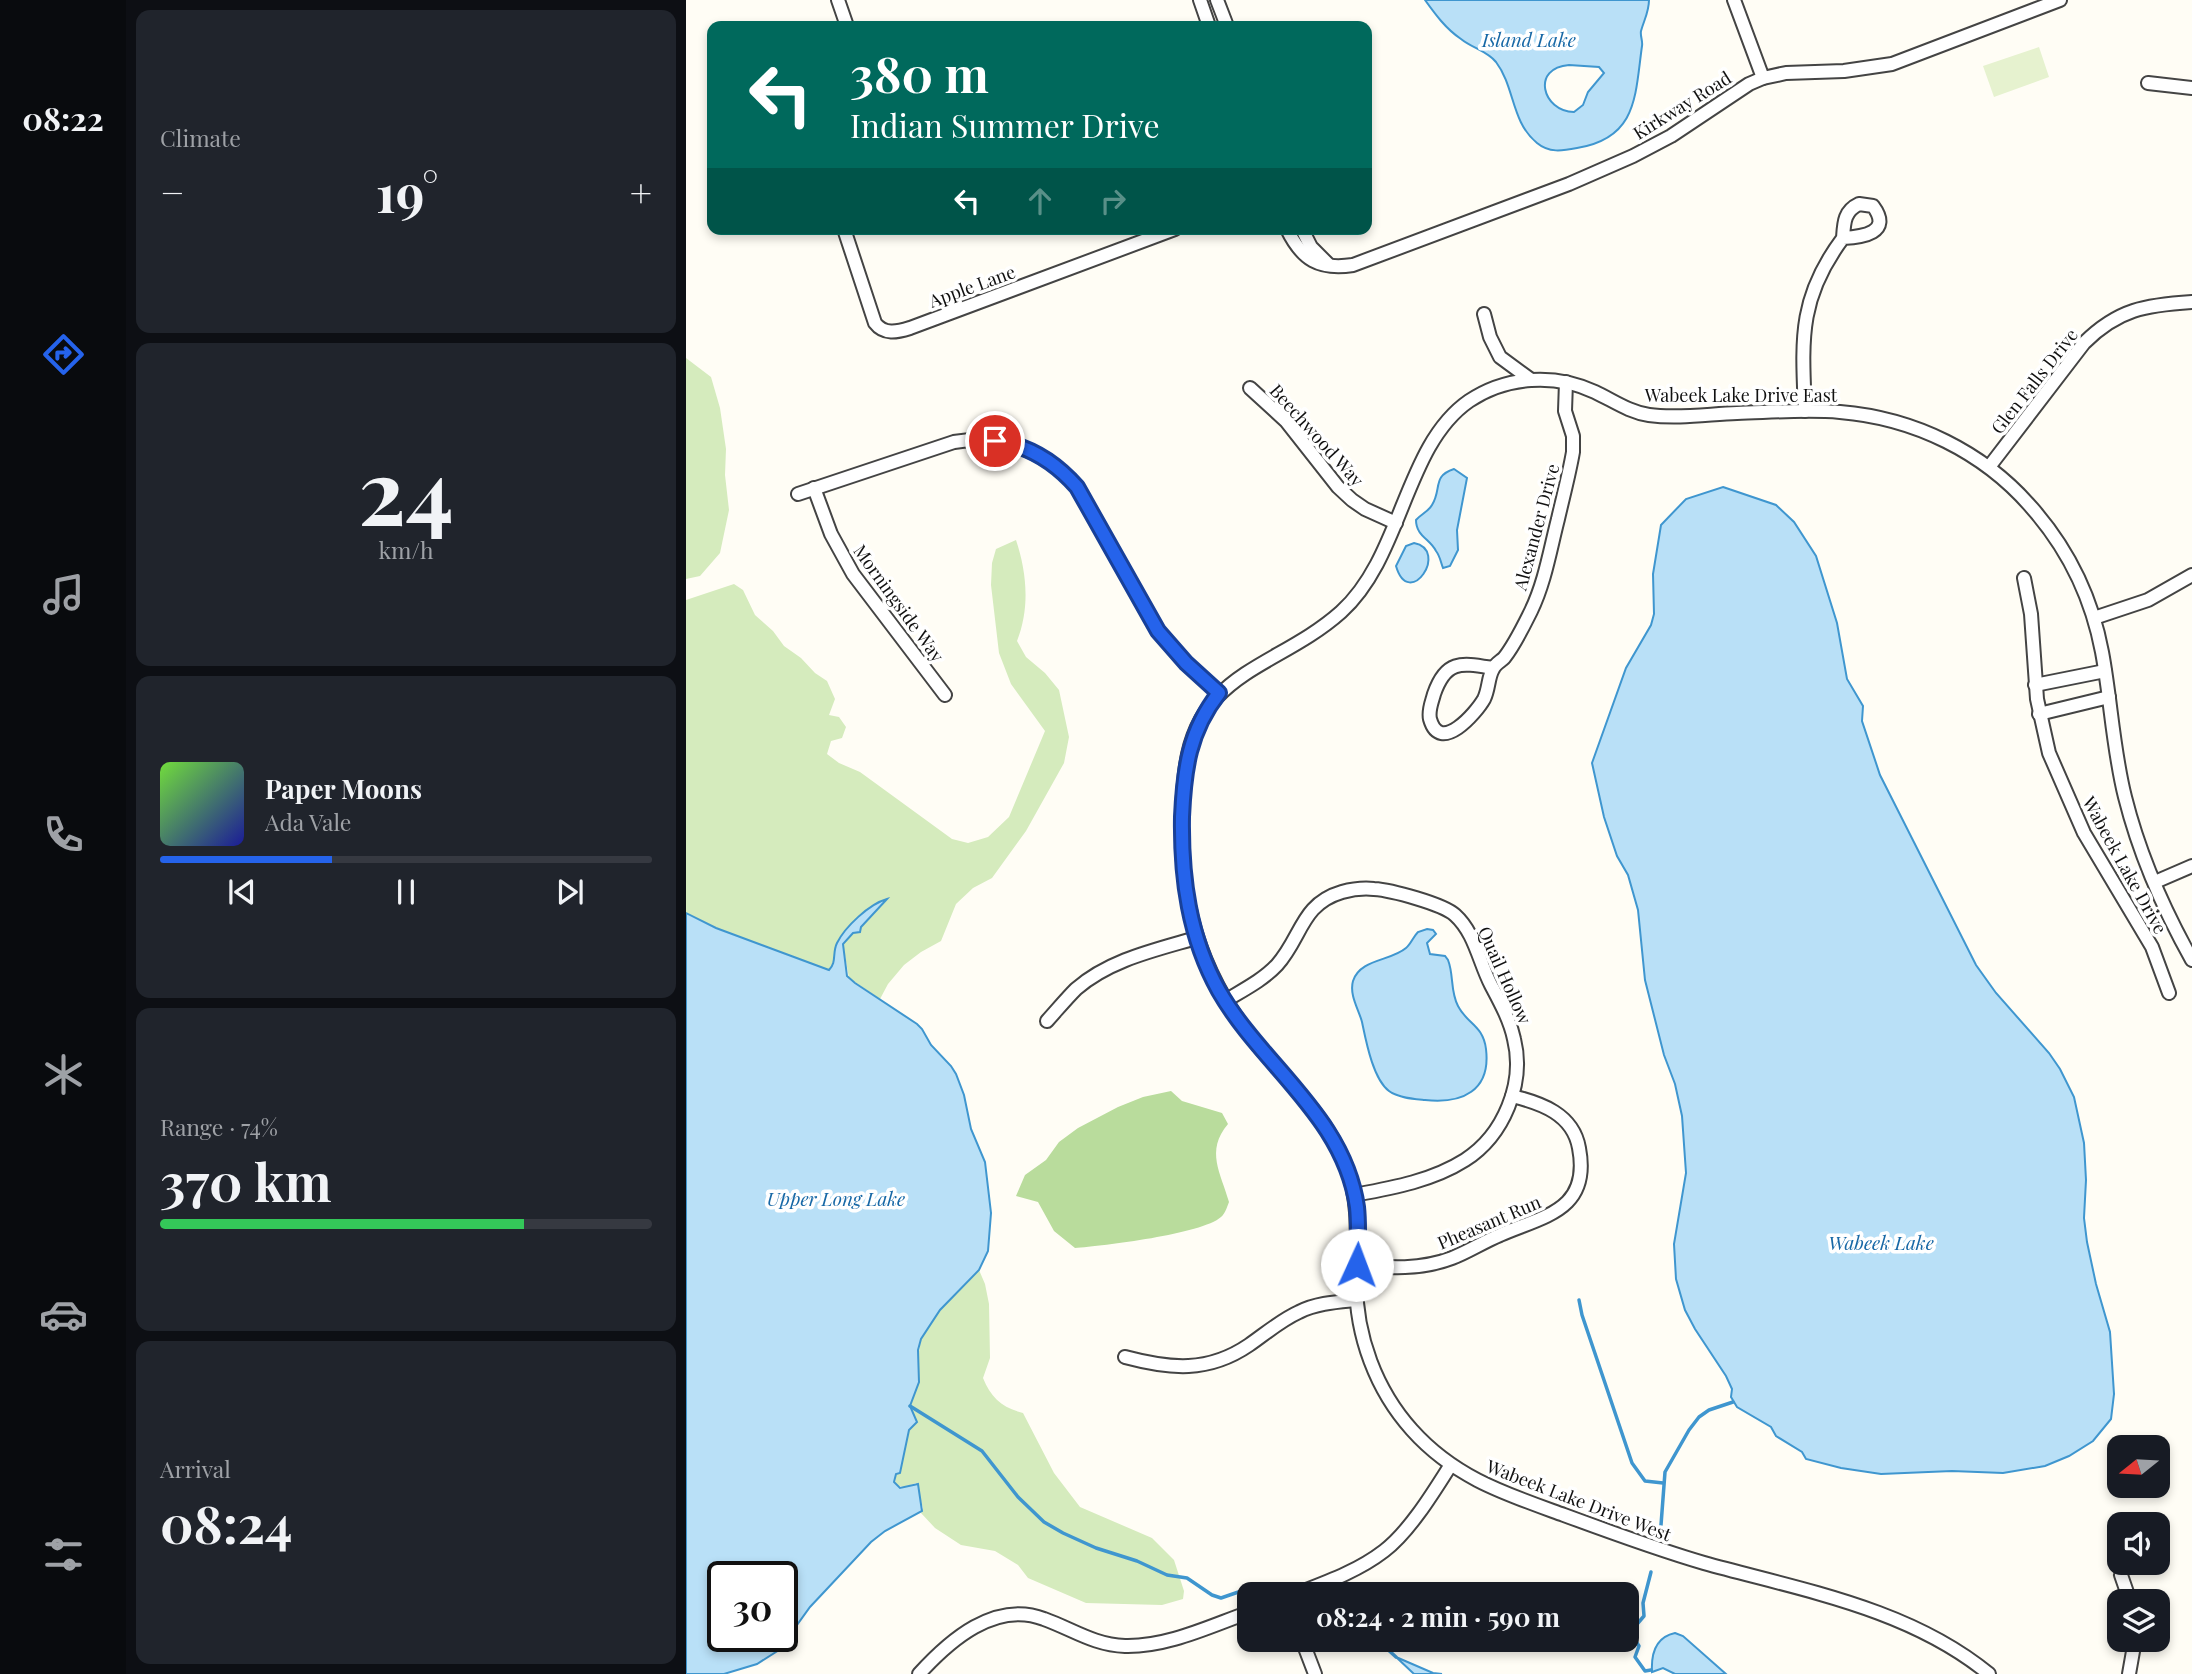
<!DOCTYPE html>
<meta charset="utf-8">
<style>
body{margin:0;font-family:"Playfair Display",serif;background:#20242c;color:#f1f3f6;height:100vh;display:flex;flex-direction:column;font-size:26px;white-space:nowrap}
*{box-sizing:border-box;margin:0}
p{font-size:23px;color:#9ea1a6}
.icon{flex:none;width:38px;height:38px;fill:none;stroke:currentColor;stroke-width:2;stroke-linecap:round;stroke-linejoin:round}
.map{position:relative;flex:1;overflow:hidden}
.details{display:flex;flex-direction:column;gap:10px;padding:10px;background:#0d0f14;width:560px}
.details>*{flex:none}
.top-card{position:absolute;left:21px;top:21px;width:665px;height:214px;border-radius:14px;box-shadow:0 4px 10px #0003;background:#00695c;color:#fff;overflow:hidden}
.needle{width:46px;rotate:252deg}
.buttons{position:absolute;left:1421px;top:1435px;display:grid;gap:14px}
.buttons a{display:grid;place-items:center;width:63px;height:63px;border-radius:14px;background:#171b24;box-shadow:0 4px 10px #0003;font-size:35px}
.speed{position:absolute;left:21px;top:1561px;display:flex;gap:14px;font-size:35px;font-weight:700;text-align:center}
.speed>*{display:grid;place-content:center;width:91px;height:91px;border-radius:50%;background:#171b24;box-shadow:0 4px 10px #0003;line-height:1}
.speed .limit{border:4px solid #111;border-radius:10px;background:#fff;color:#111}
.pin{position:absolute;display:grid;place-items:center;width:60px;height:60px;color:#fff;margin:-30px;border:4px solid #fff;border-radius:50%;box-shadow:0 2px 7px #0007}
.me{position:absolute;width:77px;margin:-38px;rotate:2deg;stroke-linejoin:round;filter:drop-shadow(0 0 5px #0008)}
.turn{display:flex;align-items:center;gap:24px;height:147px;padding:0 28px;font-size:32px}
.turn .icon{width:91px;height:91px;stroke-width:2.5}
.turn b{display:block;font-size:49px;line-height:60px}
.lanes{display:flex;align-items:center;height:66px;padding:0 28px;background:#0003;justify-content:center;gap:35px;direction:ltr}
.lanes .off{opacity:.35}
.big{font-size:52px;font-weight:700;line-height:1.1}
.details .tile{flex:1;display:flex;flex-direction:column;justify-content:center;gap:10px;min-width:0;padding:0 24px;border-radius:14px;background:#20242c}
.details .dial{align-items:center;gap:0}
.dial b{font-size:91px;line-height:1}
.song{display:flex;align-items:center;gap:21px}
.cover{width:84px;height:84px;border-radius:10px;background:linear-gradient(135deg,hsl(100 70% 55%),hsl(240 70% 35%))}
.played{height:7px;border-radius:4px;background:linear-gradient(90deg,#2563eb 35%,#363941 35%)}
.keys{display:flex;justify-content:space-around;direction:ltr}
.heat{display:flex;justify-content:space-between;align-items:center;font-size:38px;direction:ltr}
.charge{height:10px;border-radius:5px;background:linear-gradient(90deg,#34c759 74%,#363941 0)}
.trip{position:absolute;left:551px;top:1582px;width:402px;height:70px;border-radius:14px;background:#171b24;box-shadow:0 4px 10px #0003;font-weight:700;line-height:70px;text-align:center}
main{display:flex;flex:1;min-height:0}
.tabs{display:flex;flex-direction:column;width:126px;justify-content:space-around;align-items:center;background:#090b0e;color:#9ea1a6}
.tabs .icon{width:49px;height:49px}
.tabs .selected{color:#2563eb}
.tabs b{font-size:32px;color:#f1f3f6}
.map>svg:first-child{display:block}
.green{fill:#d5ebbd}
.forest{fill:#b9dc9c}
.pitch{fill:#e6f2cf}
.water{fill:#b9e0f7;stroke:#3f96cf;stroke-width:2;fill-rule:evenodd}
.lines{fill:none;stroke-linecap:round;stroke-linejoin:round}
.stream{stroke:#3f96cf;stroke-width:3.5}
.street-casing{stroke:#444;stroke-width:16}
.street{stroke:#fff;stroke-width:12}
.route-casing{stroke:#184099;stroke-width:18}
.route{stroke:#2563eb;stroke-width:12}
.labels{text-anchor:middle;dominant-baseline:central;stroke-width:7;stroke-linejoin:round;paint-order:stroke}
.street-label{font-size:18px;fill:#111;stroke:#fff}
.water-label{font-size:19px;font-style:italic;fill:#1768a6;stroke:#fff}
</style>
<main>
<nav class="tabs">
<b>08:22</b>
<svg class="icon selected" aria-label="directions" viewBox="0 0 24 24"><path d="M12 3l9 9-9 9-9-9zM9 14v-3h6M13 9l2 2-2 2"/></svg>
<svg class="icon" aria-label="music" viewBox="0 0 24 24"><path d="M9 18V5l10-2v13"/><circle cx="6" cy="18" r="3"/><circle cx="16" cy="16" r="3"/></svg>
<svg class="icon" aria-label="phone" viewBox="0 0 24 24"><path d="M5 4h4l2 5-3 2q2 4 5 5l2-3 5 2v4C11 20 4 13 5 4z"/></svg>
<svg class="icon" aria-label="climate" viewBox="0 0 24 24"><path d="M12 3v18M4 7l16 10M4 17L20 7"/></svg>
<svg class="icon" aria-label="car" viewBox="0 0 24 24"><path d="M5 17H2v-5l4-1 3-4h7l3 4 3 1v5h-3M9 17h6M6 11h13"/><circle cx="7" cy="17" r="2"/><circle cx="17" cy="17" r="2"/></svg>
<svg class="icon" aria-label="filters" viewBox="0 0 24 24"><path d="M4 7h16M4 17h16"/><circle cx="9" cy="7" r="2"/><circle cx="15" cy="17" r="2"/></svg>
</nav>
<section class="details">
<div class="tile"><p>Climate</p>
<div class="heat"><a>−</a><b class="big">19°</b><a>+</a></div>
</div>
<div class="tile dial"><b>24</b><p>km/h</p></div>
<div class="tile">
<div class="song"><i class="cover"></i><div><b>Paper Moons</b><p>Ada Vale</p></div></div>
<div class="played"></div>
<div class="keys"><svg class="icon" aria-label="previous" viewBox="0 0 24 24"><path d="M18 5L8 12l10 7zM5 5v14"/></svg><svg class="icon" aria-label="pause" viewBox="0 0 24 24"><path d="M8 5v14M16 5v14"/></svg><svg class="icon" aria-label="next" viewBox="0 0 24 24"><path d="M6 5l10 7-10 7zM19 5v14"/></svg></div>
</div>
<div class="tile"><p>Range · 74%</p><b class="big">370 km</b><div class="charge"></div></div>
<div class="tile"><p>Arrival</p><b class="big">08:24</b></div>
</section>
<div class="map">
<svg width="1506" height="1674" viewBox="0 0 1506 1674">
<rect width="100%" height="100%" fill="#fffdf5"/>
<g class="green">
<path d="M0,358L25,377L34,408L40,449L39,475L43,510L34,553L14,576L0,579Z"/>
<path d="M330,540C341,573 344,608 331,641L340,657L359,673L373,690L383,737L378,763L340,831L306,878L287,888L270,904L255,941L235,952L218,965L202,984L194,999L163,978L157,944L167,933L174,932L175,927L201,900H197C179,910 162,925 151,943C146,952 150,961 143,970L30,928L0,913V600L48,584L57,590L69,615L87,631L98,646L115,658L129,673L141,681L149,699L143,715L153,717L160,727L156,738L145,741L141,754L153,763L174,772L266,839L282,843L302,837L323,817L359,731L325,684L313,653L305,585L306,563L310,549Z"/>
<path d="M293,1270L299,1284L303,1304L304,1358L297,1378C305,1398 317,1408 337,1413L368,1473L394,1507L466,1538L488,1560L498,1591L497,1599L476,1605L400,1603L342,1578L332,1565L309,1551L275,1545L249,1528L235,1513L237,1508L230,1483L218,1487L209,1485L210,1474L214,1472L223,1430L231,1422L224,1406L235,1339L254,1310Z"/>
</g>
<path class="forest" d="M485,1091L496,1101L536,1113L542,1124C519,1151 535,1173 543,1202C541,1207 539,1214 535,1217C516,1234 417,1246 389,1248L368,1231L352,1202L330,1196L339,1175L360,1160L373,1142L392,1128L432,1107L457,1097Z"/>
<path class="pitch" d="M1353,47L1363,77L1308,97L1297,66Z"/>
<g class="water">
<path d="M739,0H963C963,12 958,20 955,31C954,36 957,41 956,46C949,95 952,138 891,148C876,151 863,153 851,143C825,122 829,87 810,62C801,51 786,48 775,39C760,29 749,14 739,0ZM883,65L913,67L918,73L902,92L897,105L888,112C856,111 845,68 883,65Z"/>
<path d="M768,469L781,478L771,530L772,550L764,566L757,568C755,563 754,556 750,551C744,539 730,536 730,520C735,514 742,512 746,505C756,489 746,476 768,469Z"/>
<path d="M1037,487L1090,505L1108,522L1130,556L1151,623L1161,679L1177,706L1176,721L1194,775L1290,965L1310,993L1363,1053L1374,1069L1388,1097L1398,1143L1400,1180L1398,1218L1401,1242L1410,1284L1424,1332L1428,1394L1425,1419L1407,1441L1383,1456L1359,1466L1317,1473L1266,1471L1195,1474L1155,1468L1120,1459L1116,1452L1090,1436L1085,1427L1051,1407L1045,1397L1046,1389L1040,1376L1009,1329L999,1310L990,1279L988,1244L1000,1173L996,1116L989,1084L978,1055L959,980L952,910L942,875L931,856L918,817L906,763L940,668L965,625L968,614L967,574L975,525L1000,499Z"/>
<path d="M728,543C764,550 723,611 710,566L720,546Z"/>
<path d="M201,899L175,927L174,932L167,933L157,944L161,976L169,983L231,1024L236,1029L245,1045L265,1066L270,1074L278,1095L285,1129L299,1162L305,1213L302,1251L293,1270L254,1310L235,1339L232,1350L233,1382L224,1406L231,1422L223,1430L214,1473L210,1474L208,1482L214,1488L232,1484L236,1511L199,1531L185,1542L124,1607L93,1650L71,1664L38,1674H0V913L30,928L143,970C151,962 146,953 151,943C159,927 183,904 201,899ZM37,1577H96V1636H37Z"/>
<path d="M741,929L747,930L750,934L741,943L744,954L759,956L762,960C768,975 764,991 772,1006C781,1024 797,1025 800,1049C805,1091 776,1104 739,1100C729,1099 712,1098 703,1091C687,1079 680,1041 676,1022C673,1010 663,995 667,981C674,959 705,961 720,948C725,944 727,937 732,932Z"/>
<path d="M989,1633L997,1636L1040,1674H989L977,1668L966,1672C965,1654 970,1637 989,1633Z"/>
<path d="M710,1657L747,1673L756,1674H728Z"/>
</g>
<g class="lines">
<g class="stream">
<path d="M893,1300L896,1315L946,1463L959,1481L977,1483"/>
<path d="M224,1406L296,1451L332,1497L358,1522L377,1533L410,1548L451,1561L481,1575L501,1578L526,1595L535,1598L564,1588L578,1594"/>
<path d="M975,1525L979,1472L1003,1430L1013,1417L1023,1410L1047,1402"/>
<path d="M965,1572L957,1603L958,1616L946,1630L949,1640L953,1646L949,1657L959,1671L965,1670"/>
<path d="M681,1640L699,1647L710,1657"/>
</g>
<defs>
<g id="street">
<path d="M152,0L161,26"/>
<path d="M514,0L523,26"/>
<path d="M531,0L541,26"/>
<path d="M1048,0L1077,78"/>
<path d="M1462,83L1506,88"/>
<path d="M158,229L189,323C198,335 211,332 224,328L489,229"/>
<path d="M601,229C616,260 633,270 667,265L883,184L947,156L985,136L1063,84L1077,78L1100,73L1158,71L1206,64L1374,0"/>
<path d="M616,229L625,247L643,265"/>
<path d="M798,314L804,337L814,357L844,379"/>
<path d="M564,388L600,421L652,487L666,500L679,509L710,523"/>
<path d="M1119,411C1116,340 1112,298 1157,238C1176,237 1207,233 1187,206L1173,204C1158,211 1158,223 1157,238"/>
<path d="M1303,467L1398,343C1432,309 1460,305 1506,302"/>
<path d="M128,488L145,534L167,574L259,695"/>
<path d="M112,494L268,442C317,434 359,451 391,487L472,631L500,663L533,693"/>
<path d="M1338,578L1345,614L1351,699L1363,753L1398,833L1466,947L1483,993"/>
<path d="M1408,618L1462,600L1506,575"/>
<path d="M807,668C776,663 760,659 748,694C746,702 742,710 744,719C754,755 790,713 798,699C803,689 802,677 807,669C809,664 815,661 818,658C829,644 837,627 845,611C859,582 864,550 872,519C877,497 883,475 887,452V436L879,411L880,382"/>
<path d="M1349,685L1419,671"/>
<path d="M1353,714L1423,697"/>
<path d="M1469,882L1506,866"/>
<path d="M539,1001C557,990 577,980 591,965C616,937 615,904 656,892C667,889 678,888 688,889C705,890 757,904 769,915C789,933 793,962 805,985C814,1002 824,1020 828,1039C839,1083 818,1135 779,1160C746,1181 706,1188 668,1195"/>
<path d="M361,1021C371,1010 380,999 390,989C423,960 469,950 510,938"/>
<path d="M671,1265C703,1268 735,1270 766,1258C782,1252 797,1242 814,1235C857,1216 905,1211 893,1148C887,1114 855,1103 826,1096"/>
<path d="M439,1357C484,1369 522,1373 563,1345C579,1334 595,1320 613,1312C631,1303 651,1302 671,1300"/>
<path d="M1435,1575L1444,1601"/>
<path d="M610,1594C641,1582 672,1571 698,1551C723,1532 747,1493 764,1466"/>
<path d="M616,1640L629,1674"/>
<path d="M233,1674C263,1641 309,1600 358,1619C386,1629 408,1645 439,1646C482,1647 524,1626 564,1612"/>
<path d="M1303,1674C1223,1608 1115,1590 1018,1563C970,1549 924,1532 878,1515C820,1494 769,1478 726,1430C690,1390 670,1336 670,1282C670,1242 675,1205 660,1166C642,1120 606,1085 574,1048C505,966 487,878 499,773C510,670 591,669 655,612C717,556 718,446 783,401C820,376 869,373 909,392C928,401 943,412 963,415C992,419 1023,414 1051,413C1085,412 1120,409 1154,412C1228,418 1298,452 1346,508C1382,549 1406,599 1416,652C1425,700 1427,750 1439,797C1453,853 1478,910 1506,960"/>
<path d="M1443,1674L1449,1640"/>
</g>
</defs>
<use href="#street" class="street-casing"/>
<use href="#street" class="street"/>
</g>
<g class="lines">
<defs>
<path id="route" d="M309,441C343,445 369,462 391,487L472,631L500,663L533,693C503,731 498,770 496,817C495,878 503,937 533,991C576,1066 658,1116 671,1207C673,1226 672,1246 671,1265"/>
</defs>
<use href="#route" class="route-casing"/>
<use href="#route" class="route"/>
</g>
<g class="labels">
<g class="street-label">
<text transform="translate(996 105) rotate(-32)">Kirkway Road</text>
<text transform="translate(286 286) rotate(-20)">Apple Lane</text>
<text transform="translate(1348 381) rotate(-52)">Glen Falls Drive</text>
<text x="1055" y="395">Wabeek Lake Drive East</text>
<text transform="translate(631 435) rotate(48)">Beechwood Way</text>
<text transform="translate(850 527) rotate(-75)">Alexander Drive</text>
<text transform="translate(213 603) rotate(54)">Morningside Way</text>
<text transform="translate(1439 865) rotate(61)">Wabeek Lake Drive</text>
<text transform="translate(819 975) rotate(66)">Quail Hollow</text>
<text transform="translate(803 1222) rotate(-23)">Pheasant Run</text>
<text transform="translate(893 1500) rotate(21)">Wabeek Lake Drive West</text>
</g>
<g class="water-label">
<text x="843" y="39">Island Lake</text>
<text x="150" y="1198">Upper Long Lake</text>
<text x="1195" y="1242">Wabeek Lake</text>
</g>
</g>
</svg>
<div class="buttons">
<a><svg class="needle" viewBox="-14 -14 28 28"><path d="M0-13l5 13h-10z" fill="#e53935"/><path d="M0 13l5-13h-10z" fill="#9ea1a6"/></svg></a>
<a><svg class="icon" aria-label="sound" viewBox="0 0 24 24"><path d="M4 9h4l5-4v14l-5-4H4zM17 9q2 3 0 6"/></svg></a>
<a><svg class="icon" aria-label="layers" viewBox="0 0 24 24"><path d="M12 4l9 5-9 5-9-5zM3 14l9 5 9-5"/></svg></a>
</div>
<div class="speed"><div class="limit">30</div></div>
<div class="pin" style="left:309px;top:441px;background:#d93025"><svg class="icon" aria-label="arrive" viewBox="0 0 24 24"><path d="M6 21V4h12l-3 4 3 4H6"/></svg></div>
<svg class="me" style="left:671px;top:1265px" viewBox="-20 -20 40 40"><circle r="19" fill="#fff"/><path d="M0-13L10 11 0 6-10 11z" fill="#2563eb"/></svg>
<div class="trip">08:24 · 2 min · 590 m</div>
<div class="top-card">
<div class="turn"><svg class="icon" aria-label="left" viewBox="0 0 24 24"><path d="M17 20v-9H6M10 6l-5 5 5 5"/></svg><div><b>380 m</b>Indian Summer Drive</div></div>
<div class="lanes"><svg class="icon" aria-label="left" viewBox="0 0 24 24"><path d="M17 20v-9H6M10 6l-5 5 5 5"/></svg><svg class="icon off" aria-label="ahead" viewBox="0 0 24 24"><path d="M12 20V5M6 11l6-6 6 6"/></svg><svg class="icon off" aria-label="right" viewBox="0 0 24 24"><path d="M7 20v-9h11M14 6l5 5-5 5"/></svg></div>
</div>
</div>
</main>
